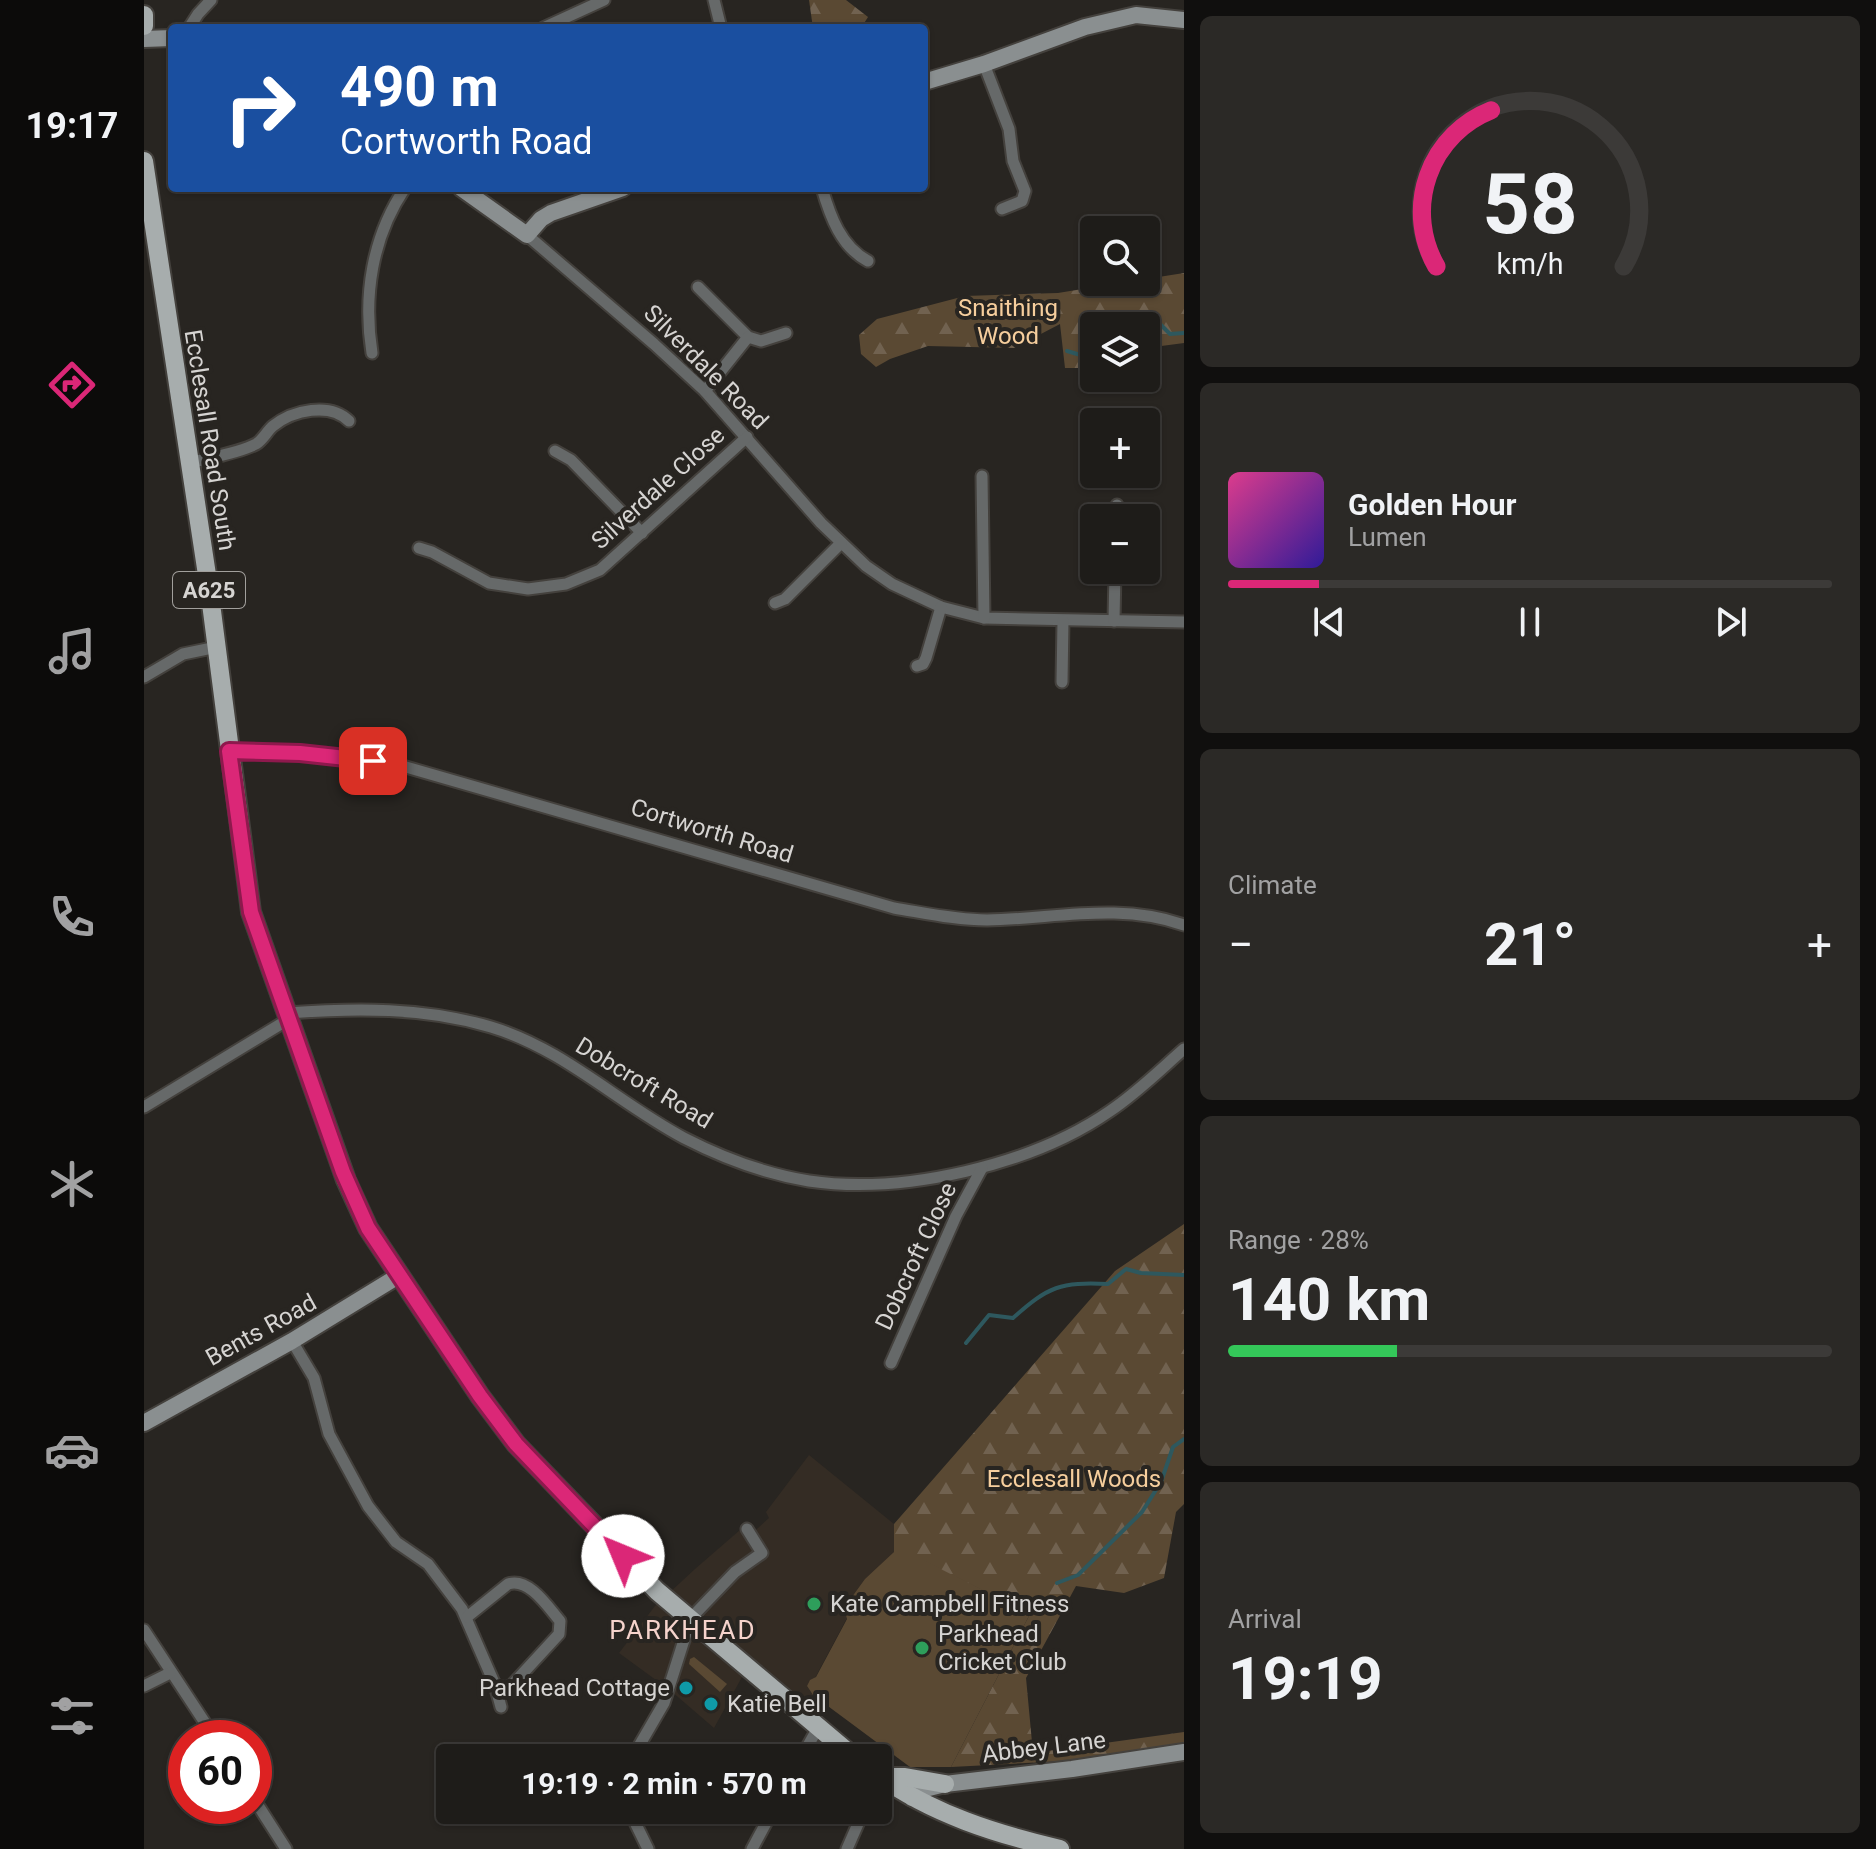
<!DOCTYPE html>
<meta charset="utf-8">
<style>
body{margin:0;font-family:Roboto,sans-serif;background:#2b2926;color:#f1f3f6;height:100vh;display:flex;flex-direction:column;font-size:30px;white-space:nowrap}
*{box-sizing:border-box;margin:0}
p{font-size:26px;color:#a1a1a2}
.icon{flex:none;width:44px;height:44px;fill:none;stroke:currentColor;stroke-width:2;stroke-linecap:round;stroke-linejoin:round}
.map{position:relative;flex:1;overflow:hidden}
.panel{display:flex;flex-direction:column;gap:16px;padding:16px;background:#100f0e;width:692px}
.panel>*{flex:none}
.top-card{position:absolute;left:24px;top:24px;width:760px;height:168px;border-radius:8px;box-shadow:0 2px 6px #0004,0 0 0 2px #3c3a38;background:#1a4fa0;color:#fff;overflow:hidden}
.buttons{position:absolute;left:936px;top:216px;display:grid;gap:16px}
.buttons a{display:grid;place-items:center;width:80px;height:80px;border-radius:8px;background:#1e1c19;box-shadow:0 2px 6px #0004,0 0 0 2px #3c3a38;font-size:40px}
.speed{position:absolute;left:24px;top:1720px;display:flex;gap:16px;font-size:40px;font-weight:700;text-align:center}
.speed>*{display:grid;place-content:center;width:104px;height:104px;border-radius:50%;background:#1e1c19;box-shadow:0 2px 6px #0004,0 0 0 2px #3c3a38;line-height:1}
.speed .limit{border:12px solid #d22;background:#fff;color:#111}
.pin{position:absolute;display:grid;place-items:center;width:68px;height:68px;color:#fff;margin:-34px;border-radius:16px;box-shadow:0 4px 12px #0006}
.me{position:absolute;width:88px;margin:-44px;rotate:315deg;stroke-linejoin:round;filter:drop-shadow(0 0 6px #0008)}
.turn{display:flex;align-items:center;gap:28px;height:168px;padding:0 40px;font-size:36px}
.turn .icon{width:104px;height:104px;stroke-width:2.5}
.turn b{display:block;font-size:56px;line-height:68px}
.big{font-size:60px;font-weight:700;line-height:1.1}
.panel .tile{flex:1;display:flex;flex-direction:column;justify-content:center;gap:12px;min-width:0;padding:0 28px;border-radius:12px;background:#2b2926}
.panel .dial{align-items:center;gap:0}
.dial svg{height:208px;overflow:visible;fill:none;stroke:#3c3a38;stroke-width:7;stroke-linecap:round;text-anchor:middle}
.dial text{fill:#f1f3f6;stroke:none}
.song{display:flex;align-items:center;gap:24px}
.cover{width:96px;height:96px;border-radius:12px;background:linear-gradient(135deg,hsl(330 70% 55%),hsl(250 70% 35%))}
.played{height:8px;border-radius:4px;background:linear-gradient(90deg,#db2777 15%,#3c3a38 15%)}
.keys{display:flex;justify-content:space-around;direction:ltr}
.heat{display:flex;justify-content:space-between;align-items:center;font-size:44px;direction:ltr}
.charge{height:12px;border-radius:6px;background:linear-gradient(90deg,#34c759 28%,#3c3a38 0)}
.trip{position:absolute;left:292px;top:1744px;width:456px;height:80px;border-radius:8px;background:#1e1c19;box-shadow:0 2px 6px #0004,0 0 0 2px #3c3a38;font-weight:700;line-height:80px;text-align:center}
main{display:flex;flex:1;min-height:0}
.dock{display:flex;flex-direction:column;width:144px;justify-content:space-around;align-items:center;background:#0c0b0a;color:#a1a1a2}
.dock .icon{width:56px;height:56px}
.dock .active{color:#db2777}
.dock b{font-size:36px;color:#f1f3f6}
.map>svg:first-child{display:block}
.built{fill:#342c24}
.green{fill:#5a4933}
.forest{fill:url(#forest-firs)}
.lines{fill:none;stroke-linecap:round;stroke-linejoin:round}
.stream{stroke:#2e585e;stroke-width:4}
.street-casing{stroke:#44413d;stroke-width:15}
.secondary-casing{stroke:#44413d;stroke-width:20}
.primary-casing{stroke:#44413d;stroke-width:22}
.street{stroke:#666969;stroke-width:11}
.secondary{stroke:#8a8f90;stroke-width:16}
.primary{stroke:#a7adad;stroke-width:18}
.route-casing{stroke:#8e194d;stroke-width:20}
.route{stroke:#db2777;stroke-width:14}
.leisure-dot{fill:#2e9e5b;stroke:#282521;stroke-width:3}
.culture-dot{fill:#0f9aa8;stroke:#282521;stroke-width:3}
.labels{text-anchor:middle;dominant-baseline:central;stroke-width:8;stroke-linejoin:round;paint-order:stroke}
.shield{fill:#282521;stroke:#a2a09d;stroke-width:2}
.shield-label{font-size:22px;font-weight:bold;fill:#d6d4d2}
.park-label{font-size:24px;fill:#f6ce9d;stroke:#282521}
.street-label{font-size:24px;fill:#d6d4d2;stroke:#282521}
.poi-label{font-size:24px;fill:#d6d4d2;stroke:#282521;text-anchor:start}
.neighbourhood-label{font-size:26px;letter-spacing:2px;fill:#f5d3cc;stroke:#282521}
</style>
<main>
<nav class="dock">
<b>19:17</b>
<svg class="icon active" aria-label="directions" viewBox="0 0 24 24"><path d="M12 3l9 9-9 9-9-9zM9 14v-3h6M13 9l2 2-2 2"/></svg>
<svg class="icon" aria-label="music" viewBox="0 0 24 24"><path d="M9 18V5l10-2v13"/><circle cx="6" cy="18" r="3"/><circle cx="16" cy="16" r="3"/></svg>
<svg class="icon" aria-label="phone" viewBox="0 0 24 24"><path d="M5 4h4l2 5-3 2q2 4 5 5l2-3 5 2v4C11 20 4 13 5 4z"/></svg>
<svg class="icon" aria-label="climate" viewBox="0 0 24 24"><path d="M12 3v18M4 7l16 10M4 17L20 7"/></svg>
<svg class="icon" aria-label="car" viewBox="0 0 24 24"><path d="M5 17H2v-5l4-1 3-4h7l3 4 3 1v5h-3M9 17h6M6 11h13"/><circle cx="7" cy="17" r="2"/><circle cx="17" cy="17" r="2"/></svg>
<svg class="icon" aria-label="filters" viewBox="0 0 24 24"><path d="M4 7h16M4 17h16"/><circle cx="9" cy="7" r="2"/><circle cx="15" cy="17" r="2"/></svg>
</nav>
<div class="map">
<svg width="1040" height="1849" viewBox="0 0 1040 1849">
<defs>
<pattern id="forest-firs" width="22" height="20" patternUnits="userSpaceOnUse" patternTransform="scale(2)"><rect width="22" height="20" fill="#5a4933"/><path d="M5 1l3.5 6h-7zM16 11l3.5 6h-7z" fill="#716250"/></pattern>
</defs>
<rect width="100%" height="100%" fill="#282521"/>
<path class="built" d="M665,1455L750,1524V1552L703,1618L671,1678L663,1686L669,1695L658,1711L604,1666L570,1728L527,1691L475,1653L511,1606L551,1569L596,1530L603,1538L625,1518L622,1512Z"/>
<g class="green">
<path d="M763,1551L886,1614L807,1767H766L669,1695L663,1686L666,1680L672,1677L703,1619L700,1608L721,1579L750,1552Z"/>
<path d="M550,1657L583,1684L576,1692L545,1664L546,1659Z"/>
</g>
<g class="forest">
<path d="M665,0H702L724,17L717,28H669Z"/>
<path d="M1040,273V343L1002,348V326H950V368H921L916,324L870,348L784,346L746,359L732,367L717,354L715,335L733,319L821,296L914,293L981,282H1002V279Z"/>
<path d="M1040,1224V1504L1032,1512L1020,1578L980,1593L932,1586L882,1678L889,1753L1040,1732V1746L959,1759L807,1767L886,1614L763,1552H750V1524L971,1271Z"/>
</g>
<g class="lines">
<g class="stream">
<path d="M987,326L1016,324L1026,334L1040,333"/>
<path d="M923,351L950,359"/>
<path d="M822,1343L845,1315L869,1318C905,1286 916,1282 964,1284L982,1269L997,1273L1040,1275"/>
<path d="M913,1583L934,1575L998,1512L1017,1482L1029,1447L1040,1439"/>
</g>
<defs>
<g id="street">
<path d="M570,0L577,28"/>
<path d="M45,28L54,14L67,0"/>
<path d="M399,28L460,0"/>
<path d="M840,64L865,129L869,161L881,191L878,201L858,209"/>
<path d="M678,188C686,216 697,247 724,261"/>
<path d="M383,235L510,344L561,391L677,523L722,566L748,584L797,607L840,618L1040,622"/>
<path d="M554,287L604,337L617,341L642,333"/>
<path d="M228,353C219,296 228,237 261,188"/>
<path d="M561,391L604,337"/>
<path d="M411,451L427,460L498,533"/>
<path d="M45,463C64,458 95,453 112,444C119,440 123,431 129,426C149,410 186,402 205,421"/>
<path d="M838,476L840,618"/>
<path d="M973,518V505"/>
<path d="M275,548L288,552L345,583L384,589L422,584L456,570L603,437"/>
<path d="M631,603L641,599L697,543"/>
<path d="M970,621L971,570"/>
<path d="M773,666L779,664L782,658L797,607"/>
<path d="M0,677L39,654L73,647"/>
<path d="M918,682L919,621"/>
<path d="M85,751L156,753L255,765L750,908C781,913 812,920 843,920C910,919 974,902 1040,925"/>
<path d="M143,1013C211,1008 280,1007 347,1027C420,1049 474,1103 540,1138C579,1158 622,1174 665,1181C759,1195 888,1165 966,1111C993,1093 1016,1070 1040,1049"/>
<path d="M0,1107L145,1019"/>
<path d="M148,1341L170,1378L185,1434L224,1506L252,1542L284,1564L318,1609L351,1685L357,1707"/>
<path d="M747,1363L812,1216L838,1168"/>
<path d="M323,1617L364,1584C385,1577 404,1607 416,1621L415,1634L368,1685L362,1688L351,1685"/>
<path d="M0,1630L71,1738"/>
<path d="M0,1686L26,1673"/>
<path d="M488,1758L520,1703L547,1618L591,1572L618,1553L603,1529"/>
<path d="M657,1758L675,1726"/>
<path d="M110,1799L142,1849"/>
<path d="M485,1810L504,1849"/>
<path d="M608,1849L629,1810"/>
<path d="M703,1849L720,1810"/>
</g>
<g id="secondary">
<path d="M0,39L28,38"/>
<path d="M780,82L840,64L941,27L992,15L1040,20"/>
<path d="M317,188L383,235L397,219L407,213L479,188"/>
<path d="M0,1423L148,1341L256,1275"/>
<path d="M768,1798L781,1789L801,1784L928,1769L1040,1752"/>
</g>
<g id="primary">
<path d="M0,15V26"/>
<path d="M0,161L65,588L107,912L202,1180L224,1228L336,1396L372,1444L513,1591L711,1758"/>
<path d="M734,1775C788,1814 852,1834 916,1849"/>
<path d="M737,1777H761L801,1784"/>
</g>
</defs>
<use href="#street" class="street-casing"/>
<use href="#secondary" class="secondary-casing"/>
<use href="#primary" class="primary-casing"/>
<use href="#street" class="street"/>
<use href="#secondary" class="secondary"/>
<use href="#primary" class="primary"/>
</g>
<g class="lines">
<defs>
<path id="route" d="M229,761L156,753L85,751L107,912L199,1172L224,1228L336,1396L372,1444L479,1556"/>
</defs>
<use href="#route" class="route-casing"/>
<use href="#route" class="route"/>
</g>
<g class="leisure-dot">
<circle cx="670" cy="1604" r="8"/>
<circle cx="778" cy="1648" r="8"/>
</g>
<g class="culture-dot">
<circle cx="542" cy="1688" r="8"/>
<circle cx="567" cy="1704" r="8"/>
</g>
<g class="labels">
<rect class="shield" x="29" y="572" width="72" height="36" rx="6"/>
<g class="shield-label">
<text x="65" y="590">A625</text>
</g>
<g class="park-label">
<text x="864" y="308">Snaithing<tspan x="864" dy="28">Wood</tspan></text>
<text x="930" y="1479">Ecclesall Woods</text>
</g>
<g class="street-label">
<text transform="translate(562 367) rotate(45)">Silverdale Road</text>
<text transform="translate(66 440) rotate(81)">Ecclesall Road South</text>
<text transform="translate(514 488) rotate(-42)">Silverdale Close</text>
<text transform="translate(568 831) rotate(17)">Cortworth Road</text>
<text transform="translate(500 1083) rotate(31)">Dobcroft Road</text>
<text transform="translate(772 1256) rotate(-65)">Dobcroft Close</text>
<text transform="translate(117 1330) rotate(-29)">Bents Road</text>
<text transform="translate(900 1747) rotate(-7)">Abbey Lane</text>
</g>
<g class="poi-label">
<text x="686" y="1604">Kate Campbell Fitness</text>
<text x="794" y="1634">Parkhead<tspan x="794" dy="28">Cricket Club</tspan></text>
<text x="526" y="1688" text-anchor="end">Parkhead Cottage</text>
<text x="583" y="1704">Katie Bell</text>
</g>
<g class="neighbourhood-label">
<text x="539" y="1630">PARKHEAD</text>
</g>
</g>
</svg>
<div class="buttons">
<a><svg class="icon" aria-label="search" viewBox="0 0 24 24"><circle cx="10" cy="10" r="6"/><path d="M15 15l6 6"/></svg></a>
<a><svg class="icon" aria-label="layers" viewBox="0 0 24 24"><path d="M12 4l9 5-9 5-9-5zM3 14l9 5 9-5"/></svg></a>
<a>+</a>
<a>−</a>
</div>
<div class="speed"><div class="limit">60</div></div>
<div class="pin" style="left:229px;top:761px;background:#d93025"><svg class="icon" aria-label="arrive" viewBox="0 0 24 24"><path d="M6 21V4h12l-3 4 3 4H6"/></svg></div>
<svg class="me" style="left:479px;top:1556px" viewBox="-20 -20 40 40"><circle r="19" fill="#fff"/><path d="M0-13L10 11 0 6-10 11z" fill="#db2777"/></svg>
<div class="trip">19:19 · 2 min · 570 m</div>
<div class="top-card">
<div class="turn"><svg class="icon" aria-label="right" viewBox="0 0 24 24"><path d="M7 20v-9h11M14 6l5 5-5 5"/></svg><div><b>490 m</b>Cortworth Road</div></div>
</div>
</div>
<section class="panel">
<div class="tile dial"><svg viewBox="0 0 100 80">
<path d="M14 69A42 42 0 1 1 86 69"/>
<path d="M14 69A42 42 0 0 1 35 9" stroke="#db2777"/>
<text x="50" y="56" font-size="32" font-weight="700">58</text>
<text x="50" y="72" font-size="11">km/h</text>
</svg></div>
<div class="tile">
<div class="song"><i class="cover"></i><div><b>Golden Hour</b><p>Lumen</p></div></div>
<div class="played"></div>
<div class="keys"><svg class="icon" aria-label="previous" viewBox="0 0 24 24"><path d="M18 5L8 12l10 7zM5 5v14"/></svg><svg class="icon" aria-label="pause" viewBox="0 0 24 24"><path d="M8 5v14M16 5v14"/></svg><svg class="icon" aria-label="next" viewBox="0 0 24 24"><path d="M6 5l10 7-10 7zM19 5v14"/></svg></div>
</div>
<div class="tile"><p>Climate</p>
<div class="heat"><a>−</a><b class="big">21°</b><a>+</a></div>
</div>
<div class="tile"><p>Range · 28%</p><b class="big">140 km</b><div class="charge"></div></div>
<div class="tile"><p>Arrival</p><b class="big">19:19</b></div>
</section>
</main>
